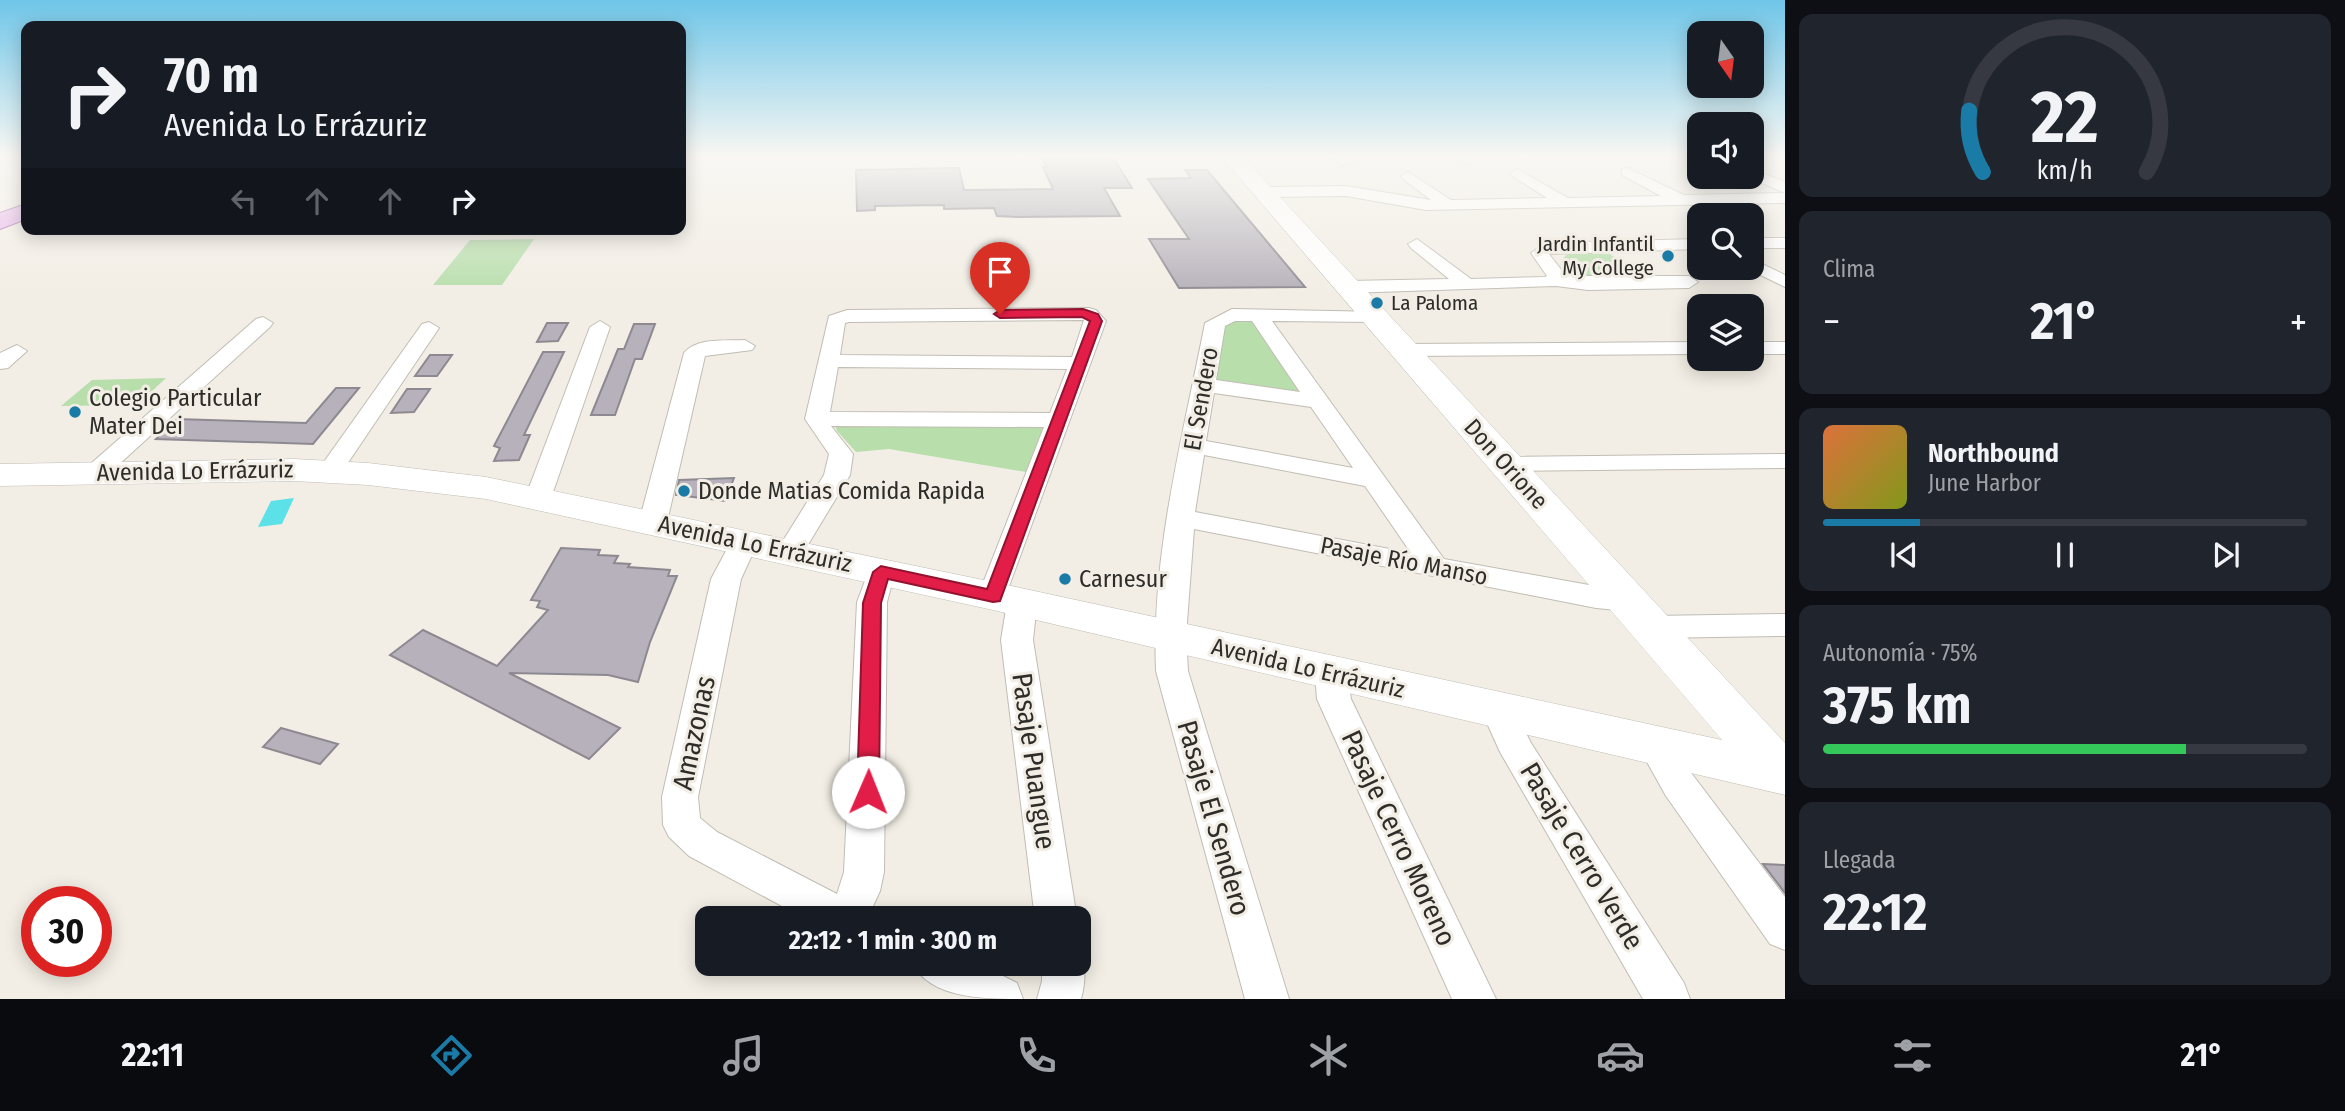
<!DOCTYPE html>
<html lang="es">
<meta charset="utf-8">
<style>
body{margin:0;font-family:"Fira Sans Condensed",sans-serif;background:#20242c;color:#f1f3f6;height:100vh;display:flex;flex-direction:column;font-size:26px;white-space:nowrap}
*{box-sizing:border-box;margin:0}
p{font-size:23px;color:#9ea1a6}
.icon{flex:none;width:38px;height:38px;fill:none;stroke:currentColor;stroke-width:2;stroke-linecap:round;stroke-linejoin:round}
.map{position:relative;flex:1;overflow:hidden}
.side{display:flex;flex-direction:column;gap:14px;padding:14px;background:#0d0f14;width:560px}
.side>*{flex:none}
.banner{position:absolute;left:21px;top:21px;width:665px;height:214px;border-radius:14px;box-shadow:0 4px 18px #0003;background:#171b24;color:#f1f3f6;overflow:hidden}
.needle{width:46px;rotate:166deg}
.buttons{position:absolute;left:1687px;top:21px;display:grid;gap:14px}
.buttons a{display:grid;place-items:center;width:77px;height:77px;border-radius:14px;background:#171b24;box-shadow:0 4px 18px #0003;font-size:35px}
.speed{position:absolute;left:21px;top:886px;display:flex;gap:14px;font-size:35px;font-weight:700;text-align:center}
.speed>*{display:grid;place-content:center;width:91px;height:91px;border-radius:50%;background:#171b24;box-shadow:0 4px 18px #0003;line-height:1}
.speed .limit{border:10px solid #d22;background:#fff;color:#111}
.pin{position:absolute;display:grid;place-items:center;width:60px;height:60px;color:#fff;margin:-72px -30px;border-radius:50% 50% 50% 0;rotate:-45deg;box-shadow:0 0 7px #0007}
.pin .icon{rotate:45deg}
.me{position:absolute;width:77px;margin:-38px;rotate:1deg;stroke-linejoin:round;filter:drop-shadow(0 0 5px #0008)}
.turn{display:flex;align-items:center;gap:24px;height:147px;padding:0 28px;font-size:32px}
.turn .icon{width:91px;height:91px;stroke-width:2.5}
.turn b{display:block;font-size:49px;line-height:60px}
.lanes{display:flex;align-items:center;height:66px;padding:0 28px;background:#0003;justify-content:center;gap:35px;direction:ltr}
.lanes .off{opacity:.35}
.big{font-size:52px;font-weight:700;line-height:1.1}
.side .card{flex:1;display:flex;flex-direction:column;justify-content:center;gap:10px;min-width:0;padding:0 24px;border-radius:14px;background:#20242c}
.side .dial{align-items:center;gap:0}
.dial svg{height:182px;overflow:visible;fill:none;stroke:#363941;stroke-width:7;stroke-linecap:round;text-anchor:middle}
.dial text{fill:#f1f3f6;stroke:none}
.song{display:flex;align-items:center;gap:21px}
.cover{width:84px;height:84px;border-radius:10px;background:linear-gradient(135deg,hsl(20 70% 55%),hsl(70 70% 35%))}
.played{height:7px;border-radius:4px;background:linear-gradient(90deg,#1a7ba7 20%,#363941 20%)}
.keys{display:flex;justify-content:space-around;direction:ltr}
.heat{display:flex;justify-content:space-between;align-items:center;font-size:38px;direction:ltr}
.charge{height:10px;border-radius:5px;background:linear-gradient(90deg,#34c759 75%,#363941 0)}
.trip{position:absolute;left:695px;top:906px;width:396px;height:70px;border-radius:14px;background:#171b24;box-shadow:0 4px 18px #0003;font-weight:700;line-height:70px;text-align:center}
.tab-bar{display:flex;height:112px;justify-content:space-around;align-items:center;background:#090b0e;color:#9ea1a6}
.tab-bar .icon{width:49px;height:49px}
.tab-bar .on{color:#1a7ba7}
.tab-bar b{font-size:32px;color:#f1f3f6}
main{display:flex;flex:1;min-height:0}
.map>svg:first-child{display:block}
.green{fill:#b7deab}
.water{fill:#5be1e7}
.building{fill:#b6b1ba;stroke:#8e8991;stroke-width:2}
.lines{fill:none;stroke-linecap:round;stroke-linejoin:round}
.street-casing{stroke:#c1bdb4;stroke-width:2}
.secondary-casing{stroke:#c1bdb4;stroke-width:1}
.primary-casing{stroke:#9d64a1;stroke-width:2}
.street{fill:#fff;fill-rule:evenodd}
.secondary{fill:#fff;fill-rule:evenodd}
.primary{fill:#e8b4ee;fill-rule:evenodd}
.route{fill:#e11d48;stroke:#92132f;stroke-width:2}
.poi-dot{fill:#1a7ba7;stroke:#f2eee5;stroke-width:2.5}
.labels{text-anchor:middle;dominant-baseline:central;stroke-width:6;stroke-linejoin:round;paint-order:stroke}
.far-poi-label{font-size:21px;fill:#2e2d29;stroke:#f2eee5;text-anchor:end}
.poi-label{font-size:24px;fill:#2e2d29;stroke:#f2eee5;text-anchor:start}
.street-label{font-size:24px;fill:#2e2d29;stroke:#f2eee5}
.near-street-label{font-size:28px;fill:#2e2d29;stroke:#f2eee5}
</style>
<main>
<div class="map">
<svg width="1785" height="999" viewBox="0 0 1785 999">
<rect width="100%" height="100%" fill="#f2eee5"/>
<g class="green">
<path d="M534,239L502,285H433L470,240Z"/>
<path d="M1569,252H1607L1646,279L1577,280L1562,260Z"/>
<path d="M1254,318L1307,394L1213,383L1221,326L1230,320Z"/>
<path d="M166,378L137,405L61,406L92,380Z"/>
<path d="M834,422L1044,425L1026,472L889,449L856,452L837,431Z"/>
</g>
<path class="water" d="M294,498L282,524L258,527L271,501Z"/>
<g class="building">
<path d="M1096,157L1115,161L1132,188H1104L1120,216L1017,217L997,216L994,208L944,209V205L875,206V210L857,211L856,170L959,168L964,190L1053,189L1043,167H1047L1042,158Z"/>
<path d="M1185,170H1207L1305,287L1179,288L1149,239H1189L1148,179L1191,178Z"/>
<path d="M547,323H568L558,341L537,342Z"/>
<path d="M634,324H655L642,359H635L615,415H591L618,349H624Z"/>
<path d="M543,352H564L524,435H530L519,460L494,461L500,448L494,446Z"/>
<path d="M430,355H452L437,376H415Z"/>
<path d="M336,388H359L313,444L156,439L177,419L306,423Z"/>
<path d="M407,389H430L414,412L391,413Z"/>
<path d="M734,478L725,501L676,495L679,480Z"/>
<path d="M561,548L600,550L598,555L618,556L614,563L630,564L628,567L670,570L668,576H677L650,642L638,682L608,675L509,673L620,728L589,759L390,655L423,630L497,666L548,610L537,607L540,601L531,600Z"/>
<path d="M281,728L338,744L320,764L263,747Z"/>
<path d="M1763,864L1785,865V893Z"/>
</g>
<g class="lines">
<defs>
<g id="street">
<path d="M1332,156H1347L1353,162L1341,165Z"/>
<path d="M1452,156H1469L1473,160L1466,164Z"/>
<path d="M1627,168L1684,195L1785,193V203L1426,210L1346,196L1263,197L1255,192L1263,187L1346,186L1431,200L1403,179L1401,176L1408,172L1451,200L1547,198L1512,176L1510,173L1517,169L1568,198L1661,196L1622,175V169Z"/>
<path d="M1752,169L1785,182V193L1748,177H1752Z"/>
<rect x="1752" y="238" width="33" height="10"/>
<path d="M1417,239L1471,279L1545,277L1547,276L1531,253L1545,243L1699,239V249L1549,254L1566,276H1689L1698,282L1689,288L1588,290L1556,286L1348,293L1339,287L1348,281L1449,279L1411,248L1408,244Z"/>
<path d="M1752,259L1785,275V287L1746,268H1752Z"/>
<path d="M1089,308L1096,310L1106,321L1003,603L993,606L983,603L978,596L1044,427L831,426L853,454L850,475L800,558L790,561L780,558L776,552L824,475L829,454L805,419L829,316L847,310ZM1084,320L1072,357L840,355L845,323L849,322ZM838,367L1067,369L1050,413L830,412Z"/>
<path d="M1232,309L1381,312L1384,316L1374,322L1272,321L1444,559L1639,594L1643,601L1639,608L1628,611L1596,608L1194,529L1186,636L1188,671L1289,999H1245L1156,671C1151,554 1183,436 1205,323ZM1235,321H1252L1300,392L1216,380L1225,326ZM1214,393L1311,407L1353,468L1206,441ZM1204,455L1365,486L1411,553L1195,512Z"/>
<path d="M263,317L273,323L270,327L105,477H87L83,472L87,467L256,319Z"/>
<path d="M600,321L610,327L551,498L547,504H529L525,498L590,327Z"/>
<path d="M429,322L439,328L339,476H321L317,471L321,466L422,324Z"/>
<path d="M745,340L755,346L752,350L705,356L667,522L663,528L653,530L643,528L639,522L684,353C697,337 727,341 745,340Z"/>
<path d="M1699,342V354L1404,356L1394,350L1404,344Z"/>
<rect x="1752" y="342" width="33" height="12"/>
<path d="M17,345L27,351L8,368L0,369V353Z"/>
<path d="M1785,454V468L1506,471L1497,469L1494,464L1497,459L1506,457Z"/>
<path d="M744,533L754,536L758,542L741,579L698,797L700,818L717,832L837,894L844,872L857,602L871,565L881,562L891,565L895,572L887,602L884,872L880,891L867,919H806L689,856L669,837L663,825L662,797L711,579L734,536Z"/>
<path d="M1022,593L1033,596L1037,603L1033,640L1077,919H1035L1001,640L1007,603L1011,596Z"/>
<path d="M1785,614V636L1651,638L1640,635L1636,627L1640,619L1651,616Z"/>
<path d="M1331,662L1342,665L1347,674L1351,699L1496,999H1452L1317,699L1315,674L1320,665Z"/>
<path d="M1499,699L1511,703L1531,743L1684,983L1690,999H1643L1500,752L1482,712L1487,703Z"/>
<path d="M1655,732L1667,736L1692,774L1785,897V950L1770,944L1666,796L1638,746L1643,736Z"/>
<path d="M1078,949C1086,967 1086,980 1081,999H1037L1042,981V964H1078Z"/>
<path d="M913,964H979L1017,983L1023,999C985,999 931,999 913,964Z"/>
</g>
<path id="secondary" d="M1221,156H1242L1785,743V795L993,610L486,499L368,485L294,481L0,486V464L294,459L368,463L486,477L993,582L1722,740Z"/>
<path id="primary" d="M26,204V219L0,229V213Z"/>
</defs>
<use href="#street" class="street-casing"/>
<use href="#secondary" class="secondary-casing"/>
<use href="#primary" class="primary-casing"/>
<use href="#street" class="street"/>
<use href="#secondary" class="secondary"/>
<use href="#primary" class="primary"/>
</g>
<linearGradient id="sky" x2="0" y2="1"><stop stop-color="#6fc6e8"/><stop offset="0.53" stop-color="#f9f7f3"/><stop offset="1" stop-color="#f9f7f3" stop-opacity="0"/></linearGradient>
<rect width="1785" height="296" fill="url(#sky)"/>
<path class="route" d="M1083,309L1098,314L1102,321L1000,601L993,602L888,579L881,603L879,792L875,798L868,801L860,798L857,792L863,603L873,572L881,566L987,589L1090,321L1082,317L1000,318L994,314L1000,310Z"/>
<g class="poi-dot">
<circle cx="1668" cy="256" r="7"/>
<circle cx="1377" cy="303" r="7"/>
<circle cx="75" cy="412" r="7"/>
<circle cx="684" cy="491" r="7"/>
<circle cx="1065" cy="579" r="7"/>
</g>
<g class="labels">
<g class="far-poi-label">
<text x="1654" y="244">Jardin Infantil<tspan x="1654" dy="24">My College</tspan></text>
<text x="1391" y="303" text-anchor="start">La Paloma</text>
</g>
<g class="poi-label">
<text x="89" y="398">Colegio Particular<tspan x="89" dy="28">Mater Dei</tspan></text>
<text x="698" y="491">Donde Matias Comida Rapida</text>
<text x="1079" y="579">Carnesur</text>
</g>
<g class="street-label">
<text transform="translate(1201 399) rotate(-80)">El Sendero</text>
<text transform="translate(1506 464) rotate(48)">Don Orione</text>
<text transform="translate(195 471) rotate(-1)">Avenida Lo Errázuriz</text>
<text transform="translate(755 544) rotate(12)">Avenida Lo Errázuriz</text>
<text transform="translate(1404 561) rotate(11)">Pasaje Río Manso</text>
<text transform="translate(1308 668) rotate(13)">Avenida Lo Errázuriz</text>
</g>
<g class="near-street-label">
<text transform="translate(694 733) rotate(-78)">Amazonas</text>
<text transform="translate(1034 761) rotate(82)">Pasaje Puangue</text>
<text transform="translate(1214 818) rotate(74)">Pasaje El Sendero</text>
<text transform="translate(1399 838) rotate(65)">Pasaje Cerro Moreno</text>
<text transform="translate(1582 856) rotate(59)">Pasaje Cerro Verde</text>
</g>
</g>
</svg>
<div class="buttons">
<a><svg class="needle" viewBox="-14 -14 28 28"><path d="M0-13l5 13h-10z" fill="#e53935"/><path d="M0 13l5-13h-10z" fill="#9ea1a6"/></svg></a>
<a><svg class="icon" aria-label="sound" viewBox="0 0 24 24"><path d="M4 9h4l5-4v14l-5-4H4zM17 9q2 3 0 6"/></svg></a>
<a><svg class="icon" aria-label="search" viewBox="0 0 24 24"><circle cx="10" cy="10" r="6"/><path d="M15 15l6 6"/></svg></a>
<a><svg class="icon" aria-label="layers" viewBox="0 0 24 24"><path d="M12 4l9 5-9 5-9-5zM3 14l9 5 9-5"/></svg></a>
</div>
<div class="speed"><div class="limit">30</div></div>
<div class="pin" style="left:1000px;top:314px;background:#d93025"><svg class="icon" aria-label="arrive" viewBox="0 0 24 24"><path d="M6 21V4h12l-3 4 3 4H6"/></svg></div>
<svg class="me" style="left:868px;top:792px" viewBox="-20 -20 40 40"><circle r="19" fill="#fff"/><path d="M0-13L10 11 0 6-10 11z" fill="#e11d48"/></svg>
<div class="trip">22:12 · 1 min · 300 m</div>
<div class="banner">
<div class="turn"><svg class="icon" aria-label="right" viewBox="0 0 24 24"><path d="M7 20v-9h11M14 6l5 5-5 5"/></svg><div><b>70 m</b>Avenida Lo Errázuriz</div></div>
<div class="lanes"><svg class="icon off" aria-label="left" viewBox="0 0 24 24"><path d="M17 20v-9H6M10 6l-5 5 5 5"/></svg><svg class="icon off" aria-label="ahead" viewBox="0 0 24 24"><path d="M12 20V5M6 11l6-6 6 6"/></svg><svg class="icon off" aria-label="ahead" viewBox="0 0 24 24"><path d="M12 20V5M6 11l6-6 6 6"/></svg><svg class="icon" aria-label="right" viewBox="0 0 24 24"><path d="M7 20v-9h11M14 6l5 5-5 5"/></svg></div>
</div>
</div>
<section class="side">
<div class="card dial"><svg viewBox="0 0 100 80">
<path d="M14 69A42 42 0 1 1 86 69"/>
<path d="M14 69A42 42 0 0 1 8 42" stroke="#1a7ba7"/>
<text x="50" y="56" font-size="32" font-weight="700">22</text>
<text x="50" y="72" font-size="11">km/h</text>
</svg></div>
<div class="card"><p>Clima</p>
<div class="heat"><a>−</a><b class="big">21°</b><a>+</a></div>
</div>
<div class="card">
<div class="song"><i class="cover"></i><div><b>Northbound</b><p>June Harbor</p></div></div>
<div class="played"></div>
<div class="keys"><svg class="icon" aria-label="previous" viewBox="0 0 24 24"><path d="M18 5L8 12l10 7zM5 5v14"/></svg><svg class="icon" aria-label="pause" viewBox="0 0 24 24"><path d="M8 5v14M16 5v14"/></svg><svg class="icon" aria-label="next" viewBox="0 0 24 24"><path d="M6 5l10 7-10 7zM19 5v14"/></svg></div>
</div>
<div class="card"><p>Autonomía · 75%</p><b class="big">375 km</b><div class="charge"></div></div>
<div class="card"><p>Llegada</p><b class="big">22:12</b></div>
</section>
</main>
<nav class="tab-bar">
<b>22:11</b>
<svg class="icon on" aria-label="directions" viewBox="0 0 24 24"><path d="M12 3l9 9-9 9-9-9zM9 14v-3h6M13 9l2 2-2 2"/></svg>
<svg class="icon" aria-label="music" viewBox="0 0 24 24"><path d="M9 18V5l10-2v13"/><circle cx="6" cy="18" r="3"/><circle cx="16" cy="16" r="3"/></svg>
<svg class="icon" aria-label="phone" viewBox="0 0 24 24"><path d="M5 4h4l2 5-3 2q2 4 5 5l2-3 5 2v4C11 20 4 13 5 4z"/></svg>
<svg class="icon" aria-label="climate" viewBox="0 0 24 24"><path d="M12 3v18M4 7l16 10M4 17L20 7"/></svg>
<svg class="icon" aria-label="car" viewBox="0 0 24 24"><path d="M5 17H2v-5l4-1 3-4h7l3 4 3 1v5h-3M9 17h6M6 11h13"/><circle cx="7" cy="17" r="2"/><circle cx="17" cy="17" r="2"/></svg>
<svg class="icon" aria-label="filters" viewBox="0 0 24 24"><path d="M4 7h16M4 17h16"/><circle cx="9" cy="7" r="2"/><circle cx="15" cy="17" r="2"/></svg>
<b>21°</b>
</nav>
